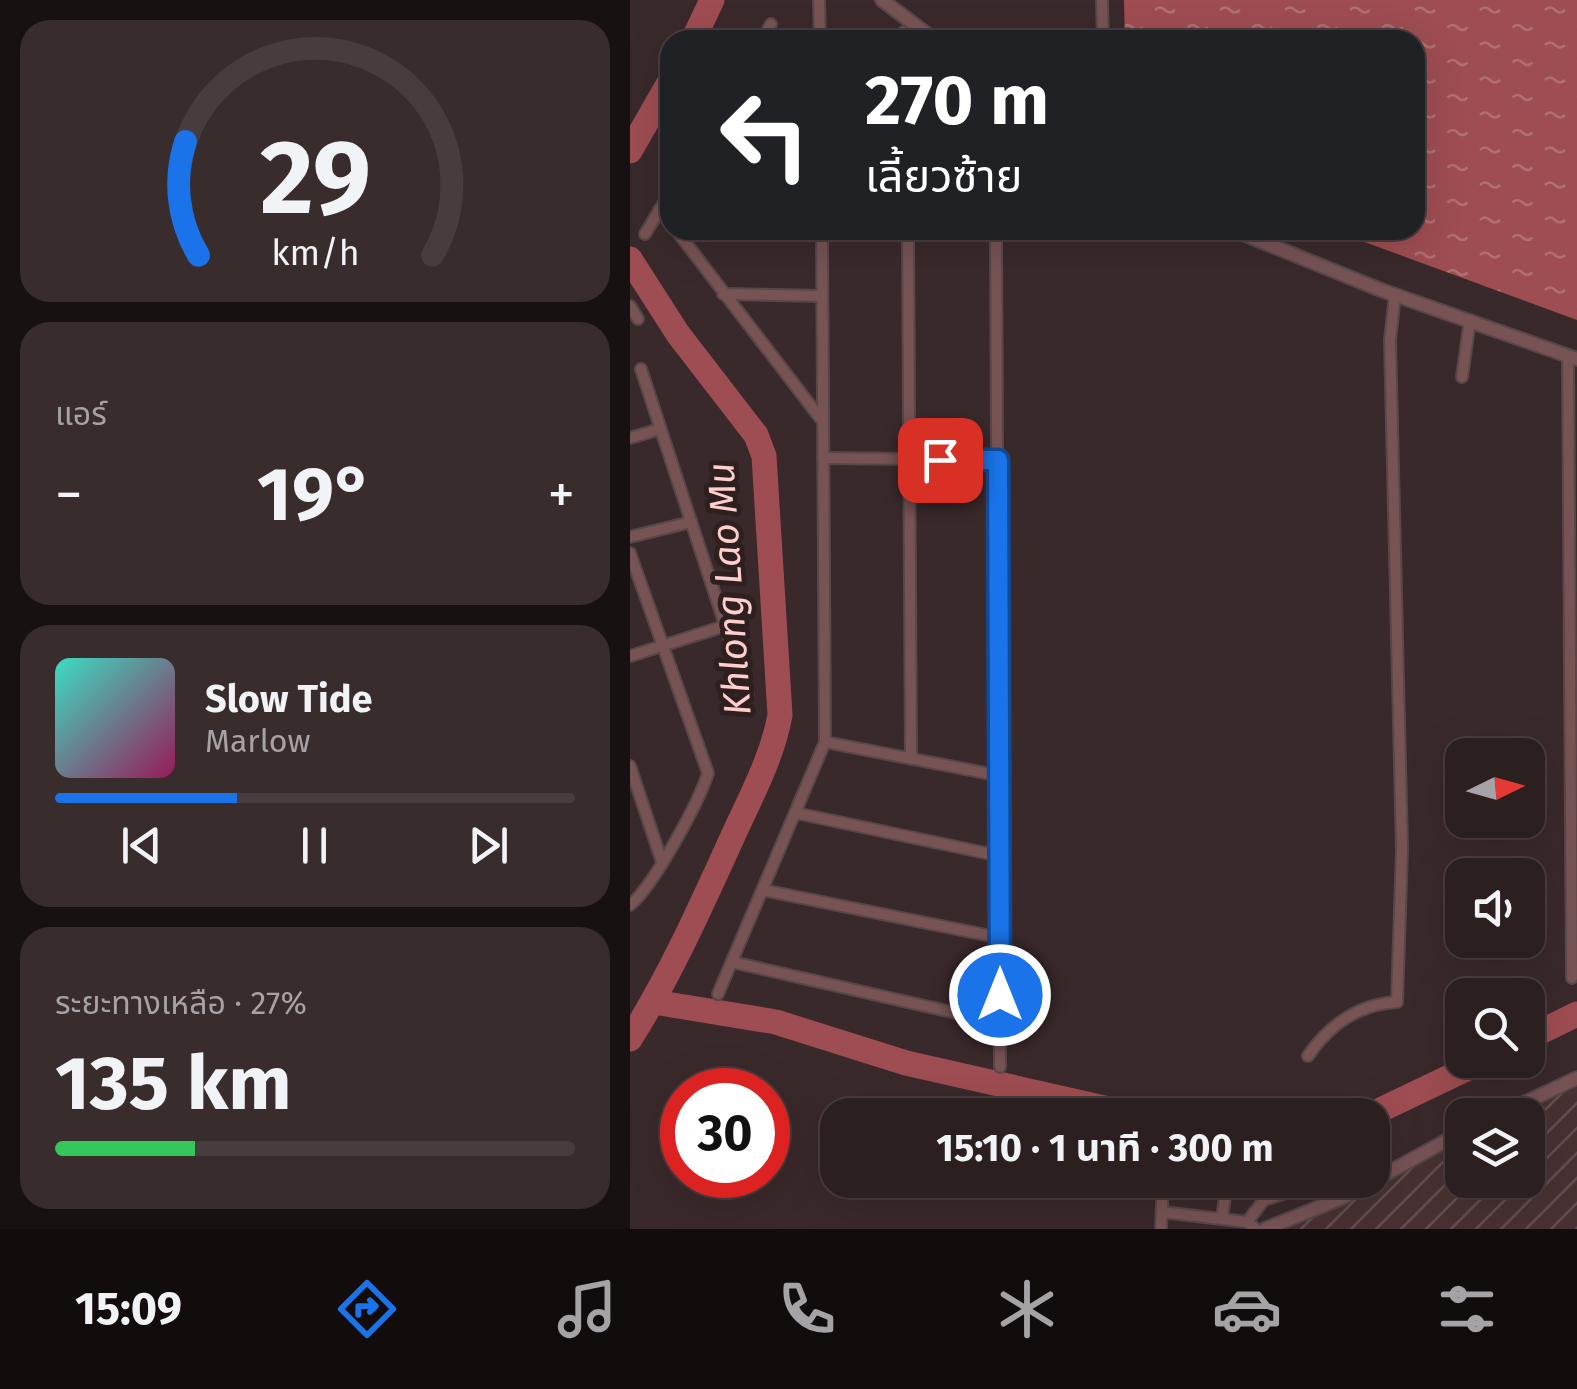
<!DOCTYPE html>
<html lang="th">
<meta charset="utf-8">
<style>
body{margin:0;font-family:"Fira Sans","Noto Sans Thai",sans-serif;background:#382c2d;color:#f1f3f6;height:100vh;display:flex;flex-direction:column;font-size:38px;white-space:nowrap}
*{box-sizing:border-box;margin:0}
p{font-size:32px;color:#a6a2a5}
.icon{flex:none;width:55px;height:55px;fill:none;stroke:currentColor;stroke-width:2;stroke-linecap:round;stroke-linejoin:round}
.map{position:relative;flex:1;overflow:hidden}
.sheet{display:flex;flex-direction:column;gap:20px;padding:20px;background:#181112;width:630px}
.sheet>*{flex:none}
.banner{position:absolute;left:30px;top:30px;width:765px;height:210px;border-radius:30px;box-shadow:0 10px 40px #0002,0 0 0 2px #483d3e;background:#202124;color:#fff;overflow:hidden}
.needle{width:65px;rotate:85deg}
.fabs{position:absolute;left:815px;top:738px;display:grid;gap:20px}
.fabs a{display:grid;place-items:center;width:100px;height:100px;border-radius:20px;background:#2c1f20;box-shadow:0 10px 40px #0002,0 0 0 2px #483d3e;font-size:50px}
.speed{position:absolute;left:30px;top:1068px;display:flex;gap:20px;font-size:50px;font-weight:700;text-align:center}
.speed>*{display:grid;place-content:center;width:130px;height:130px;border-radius:50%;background:#2c1f20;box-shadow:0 10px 40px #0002,0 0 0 2px #483d3e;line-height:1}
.speed .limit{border:15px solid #d22;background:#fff;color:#111}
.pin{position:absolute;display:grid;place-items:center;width:85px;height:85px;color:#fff;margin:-42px;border-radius:20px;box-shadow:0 5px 15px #0006}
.me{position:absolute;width:110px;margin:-55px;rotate:0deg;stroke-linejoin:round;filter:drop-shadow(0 0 8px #0008)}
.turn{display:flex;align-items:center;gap:35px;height:210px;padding:0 40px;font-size:45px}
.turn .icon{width:130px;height:130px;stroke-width:2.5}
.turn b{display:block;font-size:70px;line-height:85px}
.big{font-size:75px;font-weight:700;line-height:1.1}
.sheet .tile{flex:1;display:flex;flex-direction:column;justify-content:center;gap:15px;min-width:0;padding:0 35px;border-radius:30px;background:#382c2d}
.sheet .dial{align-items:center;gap:0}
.dial svg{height:260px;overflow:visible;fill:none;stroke:#483d3e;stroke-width:7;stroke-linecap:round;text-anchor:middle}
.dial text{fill:#f1f3f6;stroke:none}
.song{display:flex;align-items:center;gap:30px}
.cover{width:120px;height:120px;border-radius:15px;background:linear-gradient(135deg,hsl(170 70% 55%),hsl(330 70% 35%))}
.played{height:10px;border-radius:5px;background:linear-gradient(90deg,#1a73e8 35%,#483d3e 35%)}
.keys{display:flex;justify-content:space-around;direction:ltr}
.heat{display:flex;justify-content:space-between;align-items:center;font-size:55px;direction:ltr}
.charge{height:15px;border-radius:8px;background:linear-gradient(90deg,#34c759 27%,#483d3e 0)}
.trip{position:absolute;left:190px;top:1098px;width:570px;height:100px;border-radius:30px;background:#2c1f20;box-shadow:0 10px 40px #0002,0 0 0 2px #483d3e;font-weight:700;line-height:100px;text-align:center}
.dock{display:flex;height:160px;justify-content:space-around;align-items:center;background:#120c0d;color:#a6a2a5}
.dock .icon{width:70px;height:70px}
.dock .selected{color:#1a73e8}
.dock b{font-size:45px;color:#f1f3f6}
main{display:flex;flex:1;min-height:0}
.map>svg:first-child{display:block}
.industrial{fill:url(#industrial-furrows)}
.water{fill:url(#water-ripples)}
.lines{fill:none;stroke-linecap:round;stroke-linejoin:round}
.river{stroke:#9e4d52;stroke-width:25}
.minor-casing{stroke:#574748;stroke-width:14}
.tertiary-casing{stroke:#574748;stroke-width:16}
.minor{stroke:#775354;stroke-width:10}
.tertiary{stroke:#775354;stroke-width:12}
.route-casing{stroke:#114b97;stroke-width:25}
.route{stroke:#1a73e8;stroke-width:18}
.labels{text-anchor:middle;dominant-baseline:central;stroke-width:10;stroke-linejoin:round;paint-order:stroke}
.water-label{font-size:38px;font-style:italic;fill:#ffcfcf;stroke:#2f2020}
</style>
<main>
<section class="sheet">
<div class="tile dial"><svg viewBox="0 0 100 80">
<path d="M14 69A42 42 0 1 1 86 69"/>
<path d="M14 69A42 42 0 0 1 10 34" stroke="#1a73e8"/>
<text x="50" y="56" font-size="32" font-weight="700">29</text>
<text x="50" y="72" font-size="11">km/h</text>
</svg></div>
<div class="tile"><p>แอร์</p>
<div class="heat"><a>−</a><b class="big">19°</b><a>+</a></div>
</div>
<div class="tile">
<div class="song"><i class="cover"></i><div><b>Slow Tide</b><p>Marlow</p></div></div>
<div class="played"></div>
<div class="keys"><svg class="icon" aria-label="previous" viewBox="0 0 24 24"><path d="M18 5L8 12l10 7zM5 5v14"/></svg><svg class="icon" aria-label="pause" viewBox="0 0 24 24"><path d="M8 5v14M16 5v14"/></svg><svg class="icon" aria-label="next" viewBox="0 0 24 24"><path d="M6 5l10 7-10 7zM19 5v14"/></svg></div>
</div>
<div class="tile"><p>ระยะทางเหลือ · 27%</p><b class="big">135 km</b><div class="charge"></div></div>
</section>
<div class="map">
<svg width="947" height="1229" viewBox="0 0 947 1229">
<defs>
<pattern id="industrial-furrows" width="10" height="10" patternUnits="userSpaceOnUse" patternTransform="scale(2.5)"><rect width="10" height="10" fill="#483131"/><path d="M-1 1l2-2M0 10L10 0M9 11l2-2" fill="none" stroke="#634f4f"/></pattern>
<pattern id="water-ripples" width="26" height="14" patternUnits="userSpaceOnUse" patternTransform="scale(2.5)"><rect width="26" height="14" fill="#9e4d52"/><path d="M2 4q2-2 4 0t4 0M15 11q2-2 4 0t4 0" fill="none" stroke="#b06f73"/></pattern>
</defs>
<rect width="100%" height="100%" fill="#3a292a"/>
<path class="industrial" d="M947,1084V1229H654L832,1135V1180H898V1115H877Z"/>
<path class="water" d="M494,0H947V320L702,230H785V40H495Z"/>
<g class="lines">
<g class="river">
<path d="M63,40L82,0"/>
<path d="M0,151L40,81"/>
<path d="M0,259L48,334L126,435L134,456L150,715C142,759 120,798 102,838C71,906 40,976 0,1039"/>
<path d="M24,1002L146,1022L276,1063L505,1115"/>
<path d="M898,1038L947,1014"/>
<path d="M740,1115L855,1060"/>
</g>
<defs>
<g id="minor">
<path d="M189,0L190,40"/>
<path d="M472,0L473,40"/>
<path d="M274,32V40"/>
<path d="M132,40L141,24"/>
<path d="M29,210L40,222"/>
<path d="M46,230L190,418"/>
<path d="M278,230L281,759"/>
<path d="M366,230L370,1067"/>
<path d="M15,234L40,193"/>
<path d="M93,294L192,296"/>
<path d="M0,306L8,319"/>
<path d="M938,355L942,978"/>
<path d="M11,369L118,695"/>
<path d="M832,377L840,320"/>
<path d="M0,438L30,429"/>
<path d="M193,458L367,460"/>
<path d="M0,537L61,522"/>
<path d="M0,553L78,773C69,802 23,887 0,905"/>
<path d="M0,656L95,626"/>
<path d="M195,742L371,776"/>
<path d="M0,766L31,859"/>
<path d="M166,813L370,856"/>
<path d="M133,890L371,938"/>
<path d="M102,962L370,1023"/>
<path d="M88,994L195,742L192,230"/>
<path d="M678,1056C699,1025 729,1004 767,1002L772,849L760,340L765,295"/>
<path d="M532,1212L617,1222L626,1229"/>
<path d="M592,1219L597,1181"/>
<path d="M617,1222L634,1200L671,1188"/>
<path d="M531,1229L533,1180"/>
</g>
<g id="tertiary">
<path d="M252,0L305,40"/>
<path d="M603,230L751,290L947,359"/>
<path d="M869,1115L947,1078"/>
<path d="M635,1229L712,1198L832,1132"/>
</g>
</defs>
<use href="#minor" class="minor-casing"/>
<use href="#tertiary" class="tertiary-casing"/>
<use href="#minor" class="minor"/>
<use href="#tertiary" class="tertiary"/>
</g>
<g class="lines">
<defs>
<path id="route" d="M310,460H368L370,995"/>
</defs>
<use href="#route" class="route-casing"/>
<use href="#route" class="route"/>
</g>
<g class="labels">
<g class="water-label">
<text transform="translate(99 589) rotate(-94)">Khlong Lao Mu</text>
</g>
</g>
</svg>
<div class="fabs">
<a><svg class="needle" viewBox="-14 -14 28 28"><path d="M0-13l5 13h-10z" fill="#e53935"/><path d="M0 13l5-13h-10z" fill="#a6a2a5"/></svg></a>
<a><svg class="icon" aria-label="sound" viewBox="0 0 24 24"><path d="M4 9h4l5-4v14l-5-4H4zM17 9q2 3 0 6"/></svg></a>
<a><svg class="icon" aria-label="search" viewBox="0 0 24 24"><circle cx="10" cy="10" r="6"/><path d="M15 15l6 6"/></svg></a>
<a><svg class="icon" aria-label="layers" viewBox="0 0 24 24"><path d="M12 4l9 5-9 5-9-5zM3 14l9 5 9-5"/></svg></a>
</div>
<div class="speed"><div class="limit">30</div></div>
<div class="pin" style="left:310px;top:460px;background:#d93025"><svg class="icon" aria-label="arrive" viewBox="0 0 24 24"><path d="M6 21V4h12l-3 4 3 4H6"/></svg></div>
<svg class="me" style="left:370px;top:995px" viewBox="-20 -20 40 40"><circle r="17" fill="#1a73e8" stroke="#fff" stroke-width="3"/><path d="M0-11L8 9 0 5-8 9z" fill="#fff"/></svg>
<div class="trip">15:10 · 1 นาที · 300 m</div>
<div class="banner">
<div class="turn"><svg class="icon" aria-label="left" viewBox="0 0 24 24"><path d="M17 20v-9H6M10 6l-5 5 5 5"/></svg><div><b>270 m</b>เลี้ยวซ้าย</div></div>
</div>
</div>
</main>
<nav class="dock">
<b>15:09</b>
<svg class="icon selected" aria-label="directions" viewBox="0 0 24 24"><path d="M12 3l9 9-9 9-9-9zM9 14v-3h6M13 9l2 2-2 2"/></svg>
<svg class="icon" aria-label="music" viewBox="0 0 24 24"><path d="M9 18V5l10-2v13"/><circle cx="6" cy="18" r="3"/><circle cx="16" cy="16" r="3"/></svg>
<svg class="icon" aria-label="phone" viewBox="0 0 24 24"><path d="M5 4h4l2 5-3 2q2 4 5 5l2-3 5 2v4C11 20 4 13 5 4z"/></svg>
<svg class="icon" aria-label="climate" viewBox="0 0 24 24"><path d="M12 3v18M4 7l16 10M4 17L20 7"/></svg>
<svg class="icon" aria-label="car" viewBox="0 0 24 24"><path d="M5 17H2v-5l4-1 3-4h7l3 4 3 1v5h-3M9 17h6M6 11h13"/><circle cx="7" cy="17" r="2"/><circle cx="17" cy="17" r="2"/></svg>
<svg class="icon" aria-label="filters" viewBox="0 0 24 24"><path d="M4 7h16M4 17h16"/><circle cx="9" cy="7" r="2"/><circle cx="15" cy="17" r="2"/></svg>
</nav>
